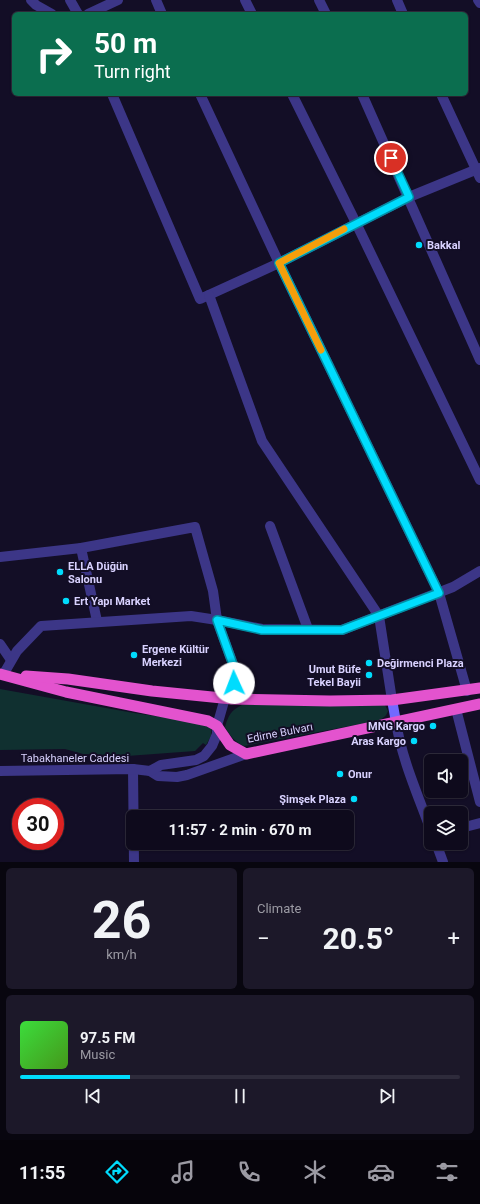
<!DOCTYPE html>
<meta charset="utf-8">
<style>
body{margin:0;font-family:Roboto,sans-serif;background:#1c1829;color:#f1f3f6;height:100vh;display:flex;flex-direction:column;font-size:15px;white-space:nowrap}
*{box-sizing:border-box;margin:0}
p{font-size:13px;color:#9b9aa3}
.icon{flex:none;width:22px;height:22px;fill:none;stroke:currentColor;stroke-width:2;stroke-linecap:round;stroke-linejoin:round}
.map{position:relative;height:862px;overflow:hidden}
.side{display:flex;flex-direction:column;gap:6px;padding:6px;background:#08060f;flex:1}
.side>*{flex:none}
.top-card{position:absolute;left:12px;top:12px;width:456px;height:84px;border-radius:6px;box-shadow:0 1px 3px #0004,0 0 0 1px #2e2b3b;background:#0b6e4f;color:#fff;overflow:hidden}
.controls{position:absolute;left:424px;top:754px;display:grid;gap:8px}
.controls a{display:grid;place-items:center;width:44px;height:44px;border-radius:6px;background:#0e0a1c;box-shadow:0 1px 3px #0004,0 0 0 1px #2e2b3b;font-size:20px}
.speed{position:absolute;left:12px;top:798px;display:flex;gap:8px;font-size:20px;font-weight:700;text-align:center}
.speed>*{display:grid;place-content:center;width:52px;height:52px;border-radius:50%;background:#0e0a1c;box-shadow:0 1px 3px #0004,0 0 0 1px #2e2b3b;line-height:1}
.speed .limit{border:6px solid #d22;background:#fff;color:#111}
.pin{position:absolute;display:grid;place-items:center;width:34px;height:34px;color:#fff;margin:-17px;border:2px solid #fff;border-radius:50%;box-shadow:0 1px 4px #0007}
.me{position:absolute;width:44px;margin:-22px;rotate:358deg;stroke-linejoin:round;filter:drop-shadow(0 0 3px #0008)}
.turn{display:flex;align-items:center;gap:14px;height:84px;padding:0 16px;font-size:18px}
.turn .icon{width:52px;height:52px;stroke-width:2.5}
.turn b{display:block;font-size:28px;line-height:34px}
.big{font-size:30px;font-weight:700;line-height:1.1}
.side .widget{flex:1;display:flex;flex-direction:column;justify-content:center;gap:6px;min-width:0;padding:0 14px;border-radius:6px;background:#1c1829}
.side .dial{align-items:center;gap:0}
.dial b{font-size:52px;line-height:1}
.song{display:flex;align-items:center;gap:12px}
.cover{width:48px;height:48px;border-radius:6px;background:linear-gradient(135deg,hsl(120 70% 55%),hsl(100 70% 35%))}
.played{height:4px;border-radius:2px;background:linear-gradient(90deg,#00dcfd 25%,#2e2b3b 25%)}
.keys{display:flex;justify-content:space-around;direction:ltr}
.heat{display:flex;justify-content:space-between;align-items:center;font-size:22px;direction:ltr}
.side .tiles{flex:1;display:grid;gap:6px;grid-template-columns:1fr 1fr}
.widget:last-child{grid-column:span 2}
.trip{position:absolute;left:126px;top:810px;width:228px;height:40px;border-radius:6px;background:#0e0a1c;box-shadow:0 1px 3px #0004,0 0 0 1px #2e2b3b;font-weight:700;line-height:40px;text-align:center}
.menu{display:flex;height:64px;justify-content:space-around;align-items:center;background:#06040b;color:#9b9aa3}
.menu .icon{width:28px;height:28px}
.menu .selected{color:#00dcfd}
.menu b{font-size:18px;color:#f1f3f6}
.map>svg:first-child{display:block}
.green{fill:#103030}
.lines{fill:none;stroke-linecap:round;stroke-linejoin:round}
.minor{stroke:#3c3687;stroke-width:10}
.tertiary{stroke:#3c3687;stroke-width:10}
.secondary{stroke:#7269ff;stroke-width:10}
.trunk{stroke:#e353ce;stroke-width:11}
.route-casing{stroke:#008fa4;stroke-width:10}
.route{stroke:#00dcfd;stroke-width:7}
.slow{stroke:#f59e0b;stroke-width:7}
.poi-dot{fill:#00dcfd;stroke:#130e26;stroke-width:1.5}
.labels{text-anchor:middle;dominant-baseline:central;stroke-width:4;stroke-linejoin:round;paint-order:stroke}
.poi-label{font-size:11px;font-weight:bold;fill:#d9d2ff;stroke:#130e26;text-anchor:start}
.street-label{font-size:11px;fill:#d9d2ff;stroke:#130e26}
</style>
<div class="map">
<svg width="480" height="862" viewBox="0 0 480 862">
<rect width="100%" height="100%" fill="#130e26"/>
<g class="green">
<path d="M0,689L134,713L212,724L211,736L206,745L203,743L195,751L127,756L83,754L65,749L0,750Z"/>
<path d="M242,705H385L388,711C385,721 374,721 366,723L244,746C235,742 231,737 225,727C228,716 231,710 242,705Z"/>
</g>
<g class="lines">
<g class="minor">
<path d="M31,0L36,5L52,14"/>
<path d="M70,0L78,14"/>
<path d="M156,0L162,14"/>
<path d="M245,0L252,14"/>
<path d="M319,0L326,14"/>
<path d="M397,0L403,14"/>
<path d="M478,0L480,3"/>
<path d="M88,14L118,0"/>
<path d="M112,94L200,299L279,263L409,197L480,168"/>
<path d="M200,94L279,263L439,593L467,691"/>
<path d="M292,94L356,223L480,480"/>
<path d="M362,94L480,360"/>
<path d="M441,94L480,178"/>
<path d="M209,295L262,441L379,616L392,700"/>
<path d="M270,526L308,629"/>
<path d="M81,548L97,621"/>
<path d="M0,557L81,548L195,527L213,591L217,620L235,670L232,699"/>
<path d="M0,644L11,660"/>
<path d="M3,675L17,651L41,626L191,616L217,620L262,629L342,630L453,587L480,571"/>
<path d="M456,709L480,802"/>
<path d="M133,769L134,862"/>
<path d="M461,828L480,823"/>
</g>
<g class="tertiary">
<path d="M396,722C402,760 418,795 431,831"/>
<path d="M0,771L133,769L150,771L158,776L177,777L187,775L246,754"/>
<path d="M150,771L161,765L196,760L204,756L212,746L217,734V726L225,698"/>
<path d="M436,843L443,862"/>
</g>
<path class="secondary" d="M392,700L396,722"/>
<g class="trunk">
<path d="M0,674L66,692L208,721L217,726L230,745L246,754L480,704"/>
<path d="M26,676L68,679L152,691L232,699L330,701L392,700L480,688"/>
</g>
</g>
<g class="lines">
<defs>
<path id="route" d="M234,683L235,670L217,620L262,630H342L439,593L279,263L409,197L391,158"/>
</defs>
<use href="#route" class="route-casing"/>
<use href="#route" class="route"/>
<path class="slow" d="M321,350L279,263L344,229"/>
</g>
<g class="poi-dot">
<circle cx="419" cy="245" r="4"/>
<circle cx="60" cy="572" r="4"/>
<circle cx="66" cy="601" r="4"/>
<circle cx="134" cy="655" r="4"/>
<circle cx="369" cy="663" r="4"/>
<circle cx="369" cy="675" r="4"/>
<circle cx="433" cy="726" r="4"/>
<circle cx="414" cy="741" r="4"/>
<circle cx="340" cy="774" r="4"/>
<circle cx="354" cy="799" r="4"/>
</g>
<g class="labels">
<g class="poi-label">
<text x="427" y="245">Bakkal</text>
<text x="68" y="566">ELLA Düğün<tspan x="68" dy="13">Salonu</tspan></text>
<text x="74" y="601">Ert Yapı Market</text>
<text x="142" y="649">Ergene Kültür<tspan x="142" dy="13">Merkezi</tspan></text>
<text x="377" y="663">Değirmenci Plaza</text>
<text x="361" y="669" text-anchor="end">Umut Büfe<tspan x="361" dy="13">Tekel Bayii</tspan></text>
<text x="425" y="726" text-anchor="end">MNG Kargo</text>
<text x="406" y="741" text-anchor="end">Aras Kargo</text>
<text x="348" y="774">Onur</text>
<text x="346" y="799" text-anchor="end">Şimşek Plaza</text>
</g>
<g class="street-label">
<text transform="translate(280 733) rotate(-11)">Edirne Bulvarı</text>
<text x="75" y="758">Tabakhaneler Caddesi</text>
</g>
</g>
</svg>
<div class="controls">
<a><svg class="icon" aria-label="sound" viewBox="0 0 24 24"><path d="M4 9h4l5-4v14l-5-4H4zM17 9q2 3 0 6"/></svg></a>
<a><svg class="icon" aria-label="layers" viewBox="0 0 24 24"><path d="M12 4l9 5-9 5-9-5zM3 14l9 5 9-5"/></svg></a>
</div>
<div class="speed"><div class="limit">30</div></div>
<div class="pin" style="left:391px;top:158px;background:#d93025"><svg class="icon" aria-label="arrive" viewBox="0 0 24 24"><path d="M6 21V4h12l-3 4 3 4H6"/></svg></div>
<svg class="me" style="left:234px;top:683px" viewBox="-20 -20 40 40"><circle r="19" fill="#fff"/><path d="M0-13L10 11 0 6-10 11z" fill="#00dcfd"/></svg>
<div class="trip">11:57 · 2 min · 670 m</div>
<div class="top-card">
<div class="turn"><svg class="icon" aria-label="right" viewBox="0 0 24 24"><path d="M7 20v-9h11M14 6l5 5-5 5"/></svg><div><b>50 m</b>Turn right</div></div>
</div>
</div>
<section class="side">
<div class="tiles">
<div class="widget dial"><b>26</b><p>km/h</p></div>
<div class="widget"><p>Climate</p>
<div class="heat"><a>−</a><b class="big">20.5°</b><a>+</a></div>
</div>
<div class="widget">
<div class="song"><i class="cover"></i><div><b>97.5 FM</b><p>Music</p></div></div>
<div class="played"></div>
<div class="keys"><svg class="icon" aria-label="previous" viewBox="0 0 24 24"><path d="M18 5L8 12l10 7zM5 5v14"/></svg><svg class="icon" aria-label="pause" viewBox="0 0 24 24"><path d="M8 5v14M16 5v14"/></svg><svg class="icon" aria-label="next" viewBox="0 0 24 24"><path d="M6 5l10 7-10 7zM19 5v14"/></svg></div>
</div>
</div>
</section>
<nav class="menu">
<b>11:55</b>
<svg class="icon selected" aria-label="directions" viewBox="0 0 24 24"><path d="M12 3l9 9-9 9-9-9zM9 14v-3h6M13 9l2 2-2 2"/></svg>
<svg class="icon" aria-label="music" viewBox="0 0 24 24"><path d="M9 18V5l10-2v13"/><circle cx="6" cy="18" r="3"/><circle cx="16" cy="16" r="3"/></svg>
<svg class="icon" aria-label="phone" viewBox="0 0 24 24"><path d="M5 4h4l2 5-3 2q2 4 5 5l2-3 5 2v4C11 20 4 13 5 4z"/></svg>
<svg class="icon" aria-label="climate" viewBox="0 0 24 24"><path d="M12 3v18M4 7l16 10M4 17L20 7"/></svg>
<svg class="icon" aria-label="car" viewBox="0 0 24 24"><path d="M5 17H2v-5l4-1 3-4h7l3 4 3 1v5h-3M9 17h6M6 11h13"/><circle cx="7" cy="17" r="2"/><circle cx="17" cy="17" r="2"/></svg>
<svg class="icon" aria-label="filters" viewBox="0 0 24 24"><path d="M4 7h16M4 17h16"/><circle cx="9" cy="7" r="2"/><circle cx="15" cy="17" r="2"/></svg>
</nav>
